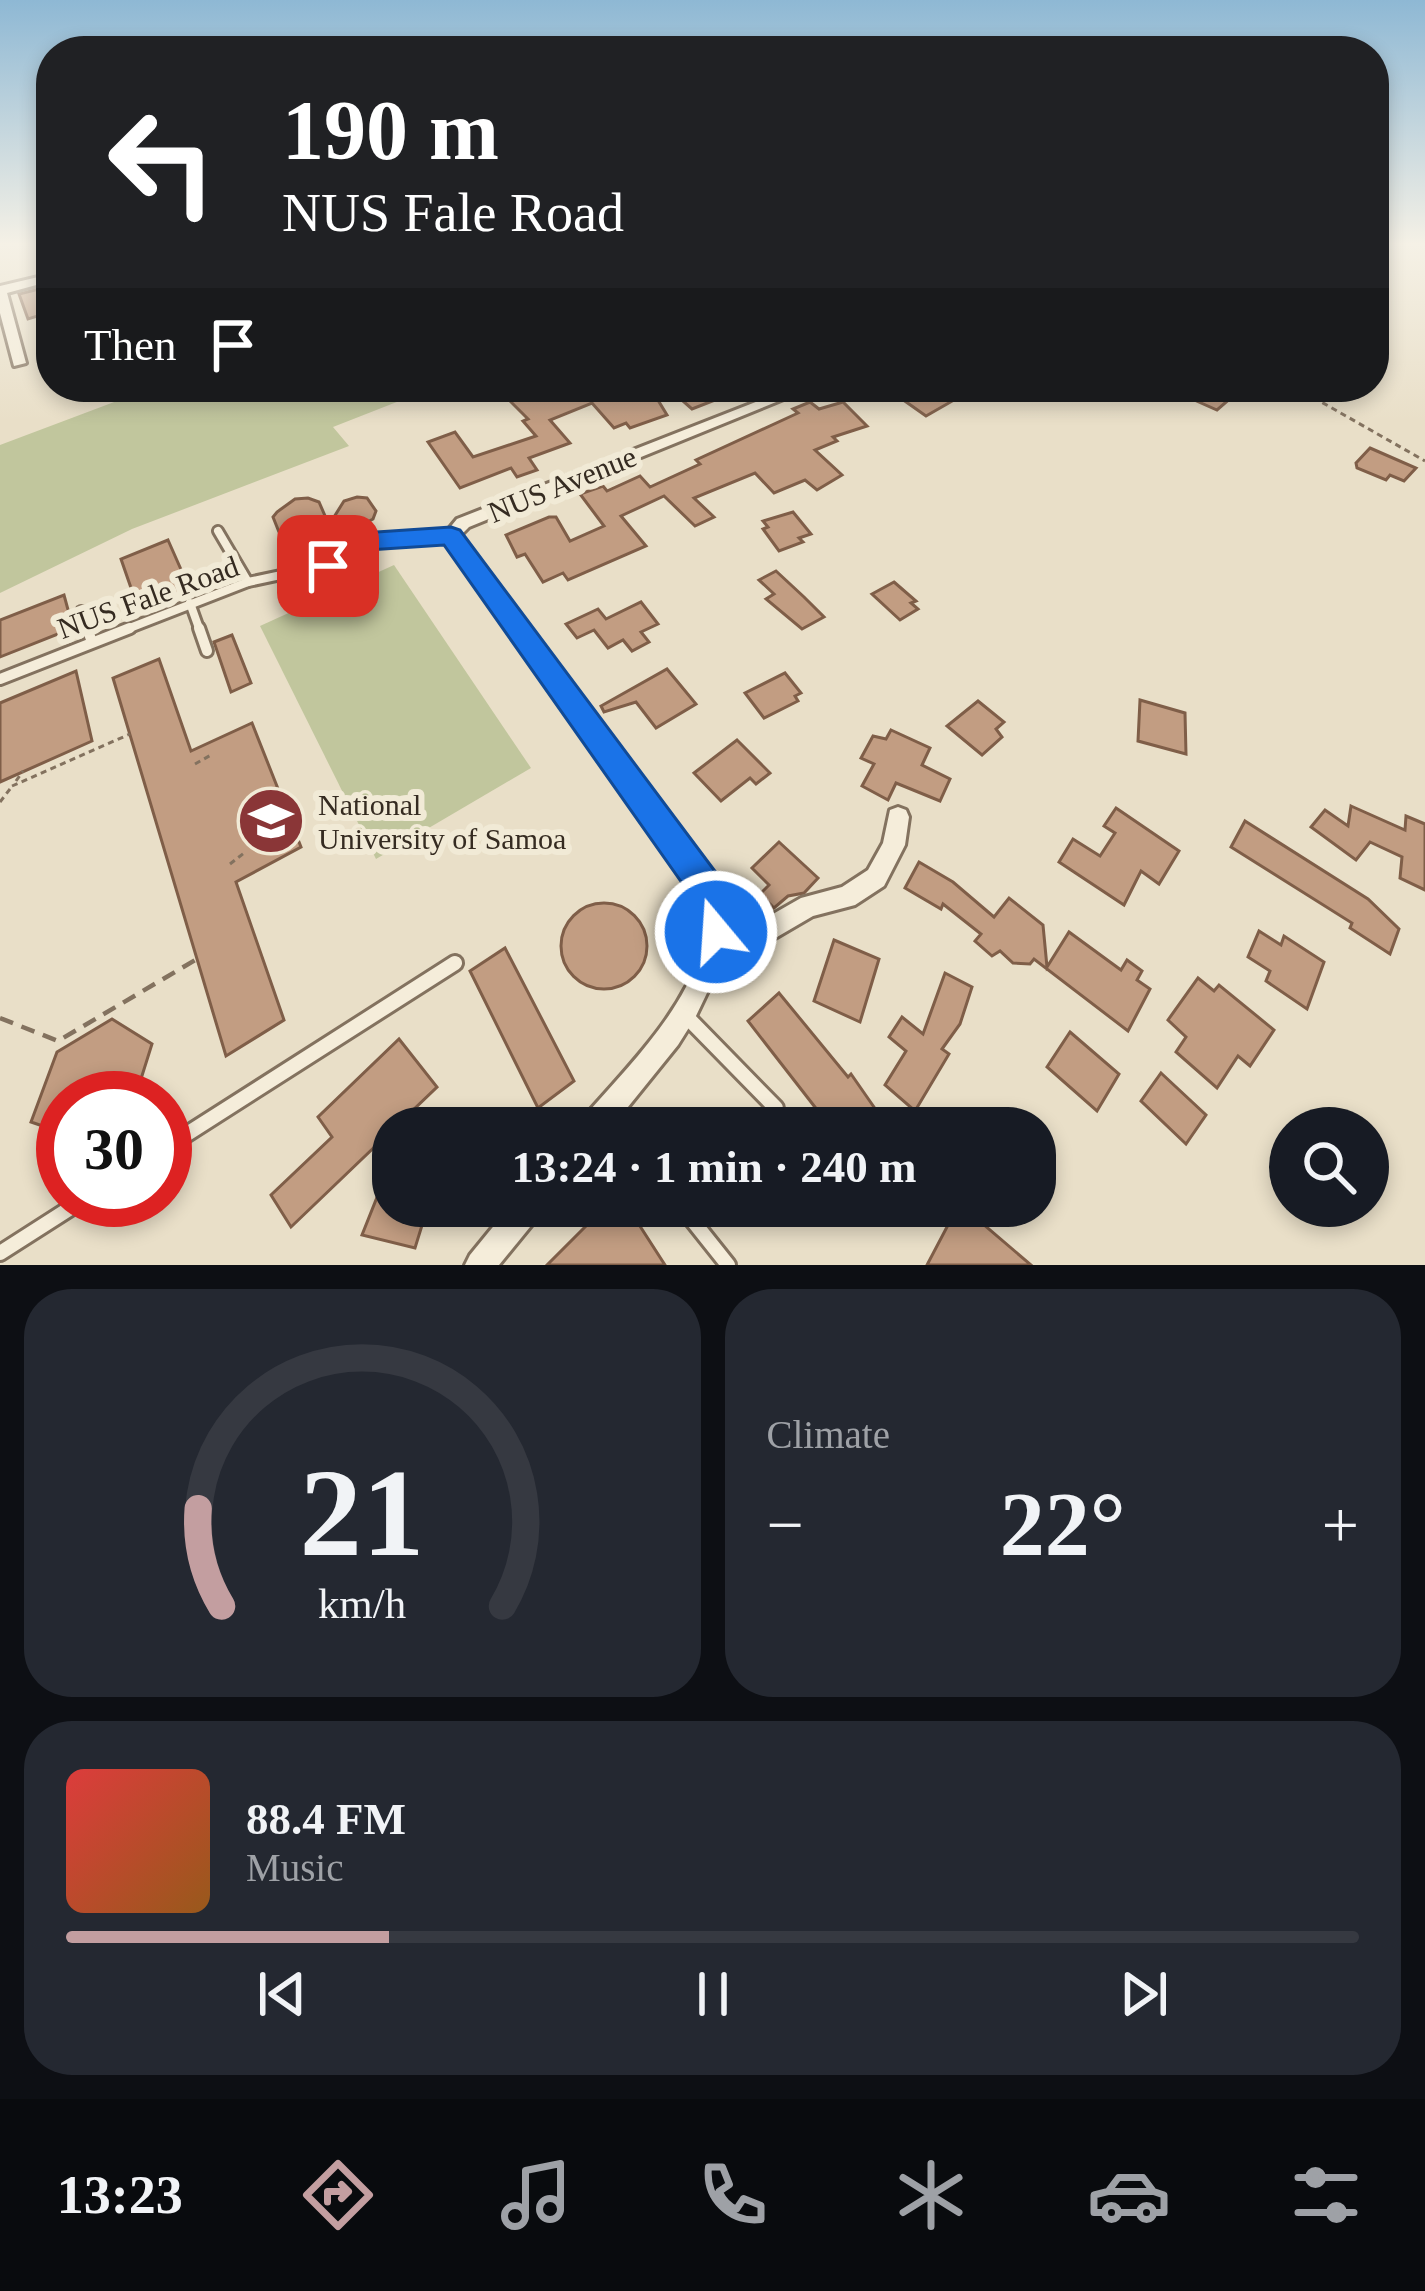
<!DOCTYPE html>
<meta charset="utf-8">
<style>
body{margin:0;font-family:Georgia,serif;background:#242831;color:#f1f3f6;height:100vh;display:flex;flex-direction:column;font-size:45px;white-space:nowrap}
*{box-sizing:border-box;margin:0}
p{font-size:39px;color:#9ea1a6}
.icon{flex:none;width:66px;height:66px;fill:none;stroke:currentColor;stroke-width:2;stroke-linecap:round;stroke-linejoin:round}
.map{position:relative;height:1265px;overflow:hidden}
.details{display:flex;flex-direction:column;gap:24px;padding:24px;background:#0d0f14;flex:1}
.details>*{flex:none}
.guide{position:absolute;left:36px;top:36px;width:1353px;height:366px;border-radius:48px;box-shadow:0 6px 18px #0003;background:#202124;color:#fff;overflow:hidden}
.fabs{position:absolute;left:1269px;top:1107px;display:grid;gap:24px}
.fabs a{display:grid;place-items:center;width:120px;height:120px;border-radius:50%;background:#171b24;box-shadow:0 6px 18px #0003;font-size:60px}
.speed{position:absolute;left:36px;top:1071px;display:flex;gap:24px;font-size:60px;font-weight:700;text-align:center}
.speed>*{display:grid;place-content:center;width:156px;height:156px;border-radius:50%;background:#171b24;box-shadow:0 6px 18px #0003;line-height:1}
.speed .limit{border:18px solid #d22;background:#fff;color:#111}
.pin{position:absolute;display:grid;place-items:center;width:102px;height:102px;color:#fff;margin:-51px;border-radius:24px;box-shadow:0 6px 18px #0006}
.me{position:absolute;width:132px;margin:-66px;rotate:342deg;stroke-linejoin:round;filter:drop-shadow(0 0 9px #0008)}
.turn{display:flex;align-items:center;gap:42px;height:252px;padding:0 48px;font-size:54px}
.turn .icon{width:156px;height:156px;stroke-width:2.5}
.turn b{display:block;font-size:84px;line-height:102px}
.then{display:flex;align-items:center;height:114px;padding:0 48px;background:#0003;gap:24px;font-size:45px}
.big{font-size:90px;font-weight:600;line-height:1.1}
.details .widget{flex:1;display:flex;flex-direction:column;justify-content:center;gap:18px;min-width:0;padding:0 42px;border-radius:48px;background:#242831}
.details .dial{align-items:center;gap:0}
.dial svg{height:312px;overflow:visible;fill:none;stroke:#363941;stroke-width:7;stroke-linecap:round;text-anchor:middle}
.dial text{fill:#f1f3f6;stroke:none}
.song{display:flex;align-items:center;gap:36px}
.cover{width:144px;height:144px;border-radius:18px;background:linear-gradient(135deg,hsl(0 70% 55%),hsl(30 70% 35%))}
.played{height:12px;border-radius:6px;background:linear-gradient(90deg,#c39ea0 25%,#363941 25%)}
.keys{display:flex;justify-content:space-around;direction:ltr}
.heat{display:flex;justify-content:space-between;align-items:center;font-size:66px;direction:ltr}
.details .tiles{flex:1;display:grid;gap:24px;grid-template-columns:1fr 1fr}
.widget:last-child{grid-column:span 2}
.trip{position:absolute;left:372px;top:1107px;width:684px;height:120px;border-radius:48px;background:#171b24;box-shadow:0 6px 18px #0003;font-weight:600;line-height:120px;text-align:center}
.menu{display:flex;height:192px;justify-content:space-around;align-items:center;background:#090b0e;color:#9ea1a6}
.menu .icon{width:84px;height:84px}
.menu .on{color:#c39ea0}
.menu b{font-size:54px;color:#f1f3f6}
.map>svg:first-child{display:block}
.green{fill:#c1c69d}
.building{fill:#c29d82;stroke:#7f5e48;stroke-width:3}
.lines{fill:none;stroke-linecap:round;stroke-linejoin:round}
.lane-far2-casing{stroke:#83725f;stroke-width:14}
.lane-far1-casing{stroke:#83725f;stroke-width:16}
.lane-casing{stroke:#83725f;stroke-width:20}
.street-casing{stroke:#83725f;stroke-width:6}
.path-far1{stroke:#83725f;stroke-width:3;stroke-dasharray:6 4.5;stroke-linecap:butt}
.path{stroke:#83725f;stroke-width:4.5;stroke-dasharray:14 9;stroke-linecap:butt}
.lane-far2{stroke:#f5edda;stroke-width:8}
.lane-far1{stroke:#f5edda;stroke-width:10}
.lane{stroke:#f5edda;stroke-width:14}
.street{fill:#f5edda;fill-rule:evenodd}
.route{fill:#1a73e8;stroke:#114b97;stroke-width:3}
.labels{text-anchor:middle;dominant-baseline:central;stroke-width:12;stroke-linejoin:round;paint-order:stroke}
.street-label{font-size:30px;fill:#352b21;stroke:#f1ead6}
.poi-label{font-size:30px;fill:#352b21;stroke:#f1ead6;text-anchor:start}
</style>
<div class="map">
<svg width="1425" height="1265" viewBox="0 0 1425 1265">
<rect width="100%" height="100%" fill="#e9dfc8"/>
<g class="green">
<path d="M154,387H435L333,427L349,446L132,529L0,593V445Z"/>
<path d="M394,565L531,768L376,859L260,626Z"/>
</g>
<g class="building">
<path d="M51,286V312L28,319L19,294Z"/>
<path d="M532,387H650L667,415L630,428L626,423L614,428L592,403L550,420L570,443L529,458L537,470L517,477L511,468L460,488L428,442L455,432L473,457L536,436L523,421L528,419L506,397Z"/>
<path d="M667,387H746V388L692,409Z"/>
<path d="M931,387H948L961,396L926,416L902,399Z"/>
<path d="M1165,387H1225L1220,392L1232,397L1217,410Z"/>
<path d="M810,402L819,409L843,402L867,426L833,437L837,441L815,450L842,475L817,490L805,480L774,493L755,473L694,498L714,517L695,526L664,496L621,516L646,546L568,580L563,573L543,582L525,554L517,557L506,535L549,517H556L570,541L604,526L580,494L603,486L607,491L640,476L650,487L700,464L696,460L798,413L793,409Z"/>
<path d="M1370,448L1416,468L1404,481L1390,475L1386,480L1357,468L1356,463Z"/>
<path d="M357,497L367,498L376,511L373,519L362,525L330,524L340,543L336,549L325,557L291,562L273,517L277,512L295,499L308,498L319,502L329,525L344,501Z"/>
<path d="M793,512L811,534L799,538L803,542L779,551L763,529L768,527L763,521Z"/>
<path d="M168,540L190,590L139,611L121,559Z"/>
<path d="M776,571L804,597L824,617L802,629L766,599L774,594L759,580Z"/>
<path d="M894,582L916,601L911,603L918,609L900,620L872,594Z"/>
<path d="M64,595L73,628L0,657V620Z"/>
<path d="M641,602L658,624L641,632L649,642L632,651L623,640L608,648L594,630L577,638L566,624L598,609L606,619Z"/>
<path d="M232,635L251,683L231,692L214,642Z"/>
<path d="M159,659L191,751L252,723L301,847L236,882L284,1020L226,1056L113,678Z"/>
<path d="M667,669L696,704L656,728L636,702L604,712L601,706Z"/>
<path d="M76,671L92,741L0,782V703Z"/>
<path d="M785,673L801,693L795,696L798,701L764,718L745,693Z"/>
<path d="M1140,700L1185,713L1186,754L1138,741Z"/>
<path d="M978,701L1004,722L996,729L1002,737L982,755L947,726Z"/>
<path d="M891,730L930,748L922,765L950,779L940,801L896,783L888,800L862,786L874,764L861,758L873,736L886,739Z"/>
<path d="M737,740L770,773L756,784L750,778L721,801L694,773Z"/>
<path d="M1351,806L1405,830L1406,816L1425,824V890L1400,878L1402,857L1370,842L1356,860L1311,827L1325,810L1348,826Z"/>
<path d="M1116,808L1179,851L1159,884L1141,871L1124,905L1059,862L1073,839L1100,856L1115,833L1104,826Z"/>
<path d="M1245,821L1368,899L1399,929L1390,954L1350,928L1352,923L1231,847Z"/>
<path d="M779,842L818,878L804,893L788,896L774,908L760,894L769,885L752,868Z"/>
<path d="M919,862L953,882L994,917L1009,898L1043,925L1047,967L1069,932L1121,970L1127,960L1142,971L1137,980L1150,989L1128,1031L1034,959L1030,964L1013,963L1000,951L992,956L975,941L981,934L943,904L941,909L905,888Z"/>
<circle cx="604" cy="946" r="43"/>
<path d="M1259,931L1281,945L1284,936L1324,962L1307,1009L1266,981L1270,971L1248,957Z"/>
<path d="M834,940L879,959L860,1022L814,1001Z"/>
<path d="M505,948L574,1081L538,1108L470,971Z"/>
<path d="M945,973L972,987L960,1024L942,1049L949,1054L915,1111L885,1085L906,1051L889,1037L902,1017L923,1034Z"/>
<path d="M1198,978L1214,991L1219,985L1274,1030L1250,1066L1238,1056L1217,1088L1176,1052L1186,1037L1168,1020Z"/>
<path d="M779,993L848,1077L851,1074L876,1110L856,1128H801L818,1111L748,1021Z"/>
<path d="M112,1019L152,1044L135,1098H63V1133L31,1122L57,1052Z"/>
<path d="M1070,1032L1119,1074L1097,1111L1047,1067Z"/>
<path d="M399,1039L437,1087L291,1227L271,1195L332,1137L318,1117Z"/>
<path d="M1161,1073L1206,1115L1186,1144L1141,1101Z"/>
<path d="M393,1157V1206H428L415,1248L362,1235Z"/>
<path d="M606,1206H627L665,1265H547Z"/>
<path d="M958,1206H962L1031,1265H927Z"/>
</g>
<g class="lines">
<defs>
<g id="lane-far2">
<path d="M218,531L248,582"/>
<path d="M190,603L200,631"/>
<path d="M81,611L88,631"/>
<path d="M122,631L248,582L328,565L362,542L451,536"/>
</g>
<g id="lane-far1">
<path d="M87,628L92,642"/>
<path d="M199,628L207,651"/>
<path d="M0,679L130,628"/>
</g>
<g id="lane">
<path d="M687,1017L776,1108"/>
<path d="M165,1148L455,963"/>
<path d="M681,1206L728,1265"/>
<path d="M0,1253L83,1200"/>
</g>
<g id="street">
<path d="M51,274V281L7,293L26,363L14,366L0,313V286Z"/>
<path d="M794,387H813L469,527L460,536L719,886L727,922L726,941L801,898L842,887L868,870L883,843L890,810L898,807L906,810L909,817L905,845L884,886L855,905L813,916L717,972L695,1018L678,1045L611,1128H579L583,1118C626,1069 679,1017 700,955C706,936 703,917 700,898L443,536L457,519Z"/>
<path d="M510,1206H543L539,1216L499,1265H465L470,1255Z"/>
</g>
</defs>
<use href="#lane-far2" class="lane-far2-casing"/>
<use href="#lane-far1" class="lane-far1-casing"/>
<use href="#lane" class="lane-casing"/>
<use href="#street" class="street-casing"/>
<g class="path-far1">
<path d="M1295,387L1425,461"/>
<path d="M195,764L211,755"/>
<path d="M16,781L23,771"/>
<path d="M12,786L130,734"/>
<path d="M0,802L10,789"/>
<path d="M230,864L244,853"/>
</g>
<path class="path" d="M0,1018L58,1041L197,959"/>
<use href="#lane-far2" class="lane-far2"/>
<use href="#lane-far1" class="lane-far1"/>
<use href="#lane" class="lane"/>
<use href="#street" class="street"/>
</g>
<linearGradient id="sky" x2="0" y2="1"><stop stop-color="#8eb8d4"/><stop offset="0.58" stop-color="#f5f1e6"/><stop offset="1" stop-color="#f5f1e6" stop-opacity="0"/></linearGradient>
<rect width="1425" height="421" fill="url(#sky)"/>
<path class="route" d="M451,527L460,530L723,882L734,932L728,945L716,950L703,945L694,900L444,545L368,550L328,575L315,566L362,533Z"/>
<defs>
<symbol id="university-disc" viewBox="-11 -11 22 22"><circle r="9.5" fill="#8a3637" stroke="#f1ead6"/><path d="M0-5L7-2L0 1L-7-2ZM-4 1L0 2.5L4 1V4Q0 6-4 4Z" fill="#fff"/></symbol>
</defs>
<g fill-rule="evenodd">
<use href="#university-disc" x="233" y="783" width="76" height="76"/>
</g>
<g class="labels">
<g class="street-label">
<text transform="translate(562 484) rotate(-22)">NUS Avenue</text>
<text transform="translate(148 597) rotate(-20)">NUS Fale Road</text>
</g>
<g class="poi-label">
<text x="318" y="804">National<tspan x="318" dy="34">University of Samoa</tspan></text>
</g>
</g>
</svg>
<div class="fabs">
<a><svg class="icon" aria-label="search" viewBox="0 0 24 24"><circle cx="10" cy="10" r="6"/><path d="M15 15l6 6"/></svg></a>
</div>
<div class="speed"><div class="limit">30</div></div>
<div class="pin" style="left:328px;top:566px;background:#d93025"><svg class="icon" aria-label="arrive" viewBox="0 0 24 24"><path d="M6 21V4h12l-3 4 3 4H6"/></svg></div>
<svg class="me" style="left:716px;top:932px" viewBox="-20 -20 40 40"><circle r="17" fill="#1a73e8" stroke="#fff" stroke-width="3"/><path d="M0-11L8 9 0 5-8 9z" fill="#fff"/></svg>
<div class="trip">13:24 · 1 min · 240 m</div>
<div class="guide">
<div class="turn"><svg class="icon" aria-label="left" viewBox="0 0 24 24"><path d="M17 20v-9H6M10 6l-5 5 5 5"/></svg><div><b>190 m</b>NUS Fale Road</div></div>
<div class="then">Then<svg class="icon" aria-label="arrive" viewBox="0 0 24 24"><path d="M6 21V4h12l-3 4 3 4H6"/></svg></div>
</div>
</div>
<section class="details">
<div class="tiles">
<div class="widget dial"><svg viewBox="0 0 100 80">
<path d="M14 69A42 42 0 1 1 86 69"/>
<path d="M14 69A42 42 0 0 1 8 44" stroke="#c39ea0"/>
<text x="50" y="56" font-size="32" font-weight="700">21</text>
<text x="50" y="72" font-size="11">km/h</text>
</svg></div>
<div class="widget"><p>Climate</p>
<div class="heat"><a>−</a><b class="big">22°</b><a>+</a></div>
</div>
<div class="widget">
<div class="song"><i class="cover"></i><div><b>88.4 FM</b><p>Music</p></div></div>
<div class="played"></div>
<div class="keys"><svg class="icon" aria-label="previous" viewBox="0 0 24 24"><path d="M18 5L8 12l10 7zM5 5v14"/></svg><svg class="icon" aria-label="pause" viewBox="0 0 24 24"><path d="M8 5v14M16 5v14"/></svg><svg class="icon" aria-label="next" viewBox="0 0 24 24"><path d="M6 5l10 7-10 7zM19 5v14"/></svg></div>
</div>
</div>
</section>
<nav class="menu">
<b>13:23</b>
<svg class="icon on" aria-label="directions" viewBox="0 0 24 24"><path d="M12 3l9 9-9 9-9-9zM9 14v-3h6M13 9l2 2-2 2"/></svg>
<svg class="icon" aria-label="music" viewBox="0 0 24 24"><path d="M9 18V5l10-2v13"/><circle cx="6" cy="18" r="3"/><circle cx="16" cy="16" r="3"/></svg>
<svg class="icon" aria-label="phone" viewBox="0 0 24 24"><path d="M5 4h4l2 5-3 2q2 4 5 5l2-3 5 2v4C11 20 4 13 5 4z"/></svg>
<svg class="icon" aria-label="climate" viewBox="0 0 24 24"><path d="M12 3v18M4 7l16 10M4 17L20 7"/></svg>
<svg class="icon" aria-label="car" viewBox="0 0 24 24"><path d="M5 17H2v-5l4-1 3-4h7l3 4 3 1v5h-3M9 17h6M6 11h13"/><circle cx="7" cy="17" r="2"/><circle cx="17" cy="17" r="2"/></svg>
<svg class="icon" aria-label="filters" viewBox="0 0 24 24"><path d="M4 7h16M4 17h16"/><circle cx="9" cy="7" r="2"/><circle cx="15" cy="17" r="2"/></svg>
</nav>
